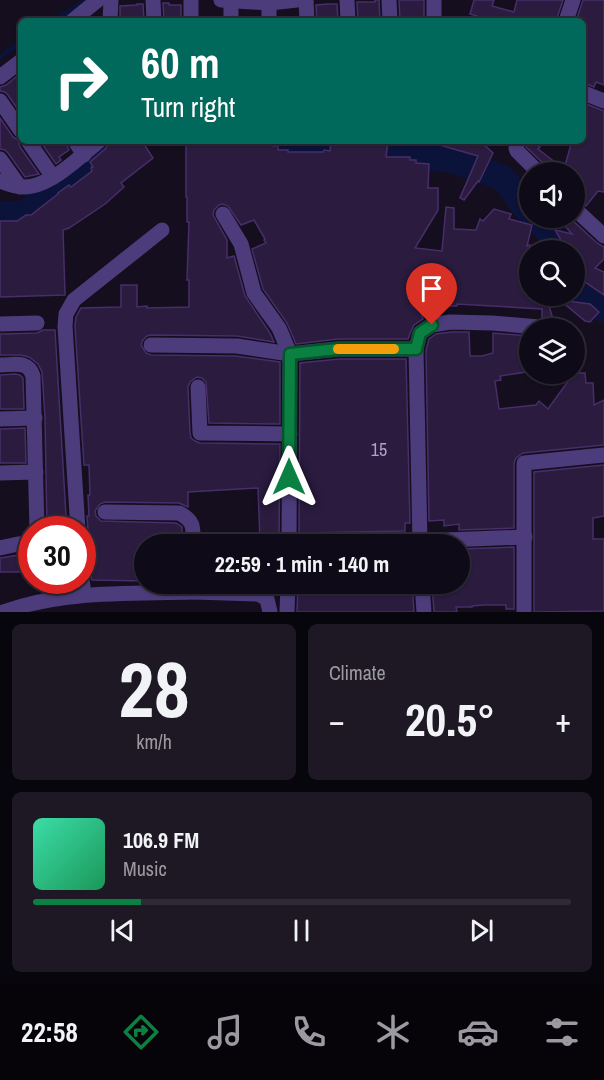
<!DOCTYPE html>
<meta charset="utf-8">
<style>
body{margin:0;font-family:"Archivo Narrow",sans-serif;background:#1d1824;color:#f1f3f6;height:100vh;display:flex;flex-direction:column;font-size:22px;white-space:nowrap}
*{box-sizing:border-box;margin:0}
p{font-size:20px;color:#9b9aa1}
.icon{flex:none;width:33px;height:33px;fill:none;stroke:currentColor;stroke-width:2;stroke-linecap:round;stroke-linejoin:round}
.map{position:relative;height:612px;overflow:hidden}
.panel{display:flex;flex-direction:column;gap:12px;padding:12px;background:#08060d;flex:1}
.panel>*{flex:none}
.banner{position:absolute;left:18px;top:18px;width:568px;height:126px;border-radius:9px;box-shadow:0 2px 4px #0004,0 0 0 2px #2f2b36;background:#00695c;color:#fff;overflow:hidden}
.buttons{position:absolute;left:519px;top:162px;display:grid;gap:12px}
.buttons a{display:grid;place-items:center;width:66px;height:66px;border-radius:50%;background:#0f0a17;box-shadow:0 2px 4px #0004,0 0 0 2px #2f2b36;font-size:30px}
.speed{position:absolute;left:18px;top:516px;display:flex;gap:12px;font-size:30px;font-weight:700;text-align:center}
.speed>*{display:grid;place-content:center;width:78px;height:78px;border-radius:50%;background:#0f0a17;box-shadow:0 2px 4px #0004,0 0 0 2px #2f2b36;line-height:1}
.speed .limit{border:9px solid #d22;background:#fff;color:#111}
.pin{position:absolute;display:grid;place-items:center;width:51px;height:51px;color:#fff;margin:-62px -26px;border-radius:50% 50% 50% 0;rotate:-45deg;box-shadow:0 0 6px #0007}
.pin .icon{rotate:45deg}
.me{position:absolute;width:66px;margin:-33px;rotate:0deg;stroke-linejoin:round;filter:drop-shadow(0 0 4px #0008)}
.turn{display:flex;align-items:center;gap:21px;height:126px;padding:0 24px;font-size:27px}
.turn .icon{width:78px;height:78px;stroke-width:2.5}
.turn b{display:block;font-size:42px;line-height:51px}
.big{font-size:45px;font-weight:800;line-height:1.1}
.panel .widget{flex:1;display:flex;flex-direction:column;justify-content:center;gap:9px;min-width:0;padding:0 21px;border-radius:9px;background:#1d1824}
.panel .dial{align-items:center;gap:0}
.dial b{font-size:78px;line-height:1}
.song{display:flex;align-items:center;gap:18px}
.cover{width:72px;height:72px;border-radius:9px;background:linear-gradient(135deg,hsl(160 70% 55%),hsl(150 70% 35%))}
.played{height:6px;border-radius:3px;background:linear-gradient(90deg,#0b8043 20%,#2f2b36 20%)}
.keys{display:flex;justify-content:space-around;direction:ltr}
.heat{display:flex;justify-content:space-between;align-items:center;font-size:33px;direction:ltr}
.panel .tiles{flex:1;display:grid;gap:12px;grid-template-columns:1fr 1fr}
.widget:last-child{grid-column:span 2}
.trip{position:absolute;left:134px;top:534px;width:336px;height:60px;border-radius:30px;background:#0f0a17;box-shadow:0 2px 4px #0004,0 0 0 2px #2f2b36;font-weight:800;line-height:60px;text-align:center}
.menu{display:flex;height:96px;justify-content:space-around;align-items:center;background:#060409;color:#9b9aa1}
.menu .icon{width:42px;height:42px}
.menu .selected{color:#0b8043}
.menu b{font-size:27px;color:#f1f3f6}
.map>svg:first-child{display:block}
.lines{fill:none;stroke-linecap:round;stroke-linejoin:round}
.stream{stroke:#0c133a;stroke-width:4.5}
.river{stroke:#0c133a;stroke-width:26}
.building{fill:#2a1b3f;stroke:#472e69;stroke-width:1.5}
.minor{stroke:#4c3c7b;stroke-width:15}
.route-casing{stroke:#07532c;stroke-width:15}
.route{stroke:#0b8043;stroke-width:10}
.slow{stroke:#f59e0b;stroke-width:10}
.labels{text-anchor:middle;dominant-baseline:central;stroke-width:6;stroke-linejoin:round;paint-order:stroke}
.number-label{font-size:18px;fill:#b1a1cd}
</style>
<div class="map">
<svg width="604" height="612" viewBox="0 0 604 612">
<rect width="100%" height="100%" fill="#140e1f"/>
<g class="lines">
<g class="stream">
<path d="M53,21L86,0"/>
<path d="M0,57L21,42"/>
</g>
<g class="river">
<path d="M285,141L308,150L350,149L451,160L501,177L509,185L522,204L530,212"/>
<path d="M0,214H22L31,209L77,171L104,151L114,141"/>
<path d="M536,218L551,234L556,250"/>
<path d="M574,292L593,304L604,309"/>
</g>
</g>
<g class="building">
<path d="M375,0H379L380,21H358L357,2H375Z"/>
<path d="M399,0H424V21H400Z"/>
<path d="M474,0H494L492,6L514,12L517,0H563L556,21H476L477,16L470,14Z"/>
<path d="M583,0H604V85L596,82L594,87L584,83V21H576Z"/>
<path d="M163,3H169V5H181V21H164Z"/>
<path d="M137,4H143L144,21H120V6L137,5Z"/>
<path d="M328,4H337L338,21H317L316,5Z"/>
<path d="M21,73V114L8,95L5,92L0,91V87L6,85Z"/>
<path d="M584,103L604,111V192L598,191L586,206L580,201L574,198V172H548L545,165L526,147L527,141H532L540,147L538,149L564,169L572,141H584Z"/>
<path d="M0,118L13,137L18,140L20,147L39,174L25,177L8,153L5,150L0,149Z"/>
<path d="M40,141H65L69,150L59,157L61,160L56,164Z"/>
<path d="M109,141H142L153,158L121,183L124,187L105,204L69,228L63,230L65,295L0,297V221H17L26,215H31L58,194V193L69,185L71,187L92,171L91,168L93,167L90,162L106,148Z"/>
<path d="M186,141H266V143H273V146H278V150H288V152H323L324,150L330,151L331,141H388L386,157H410V160H416V163L429,164L428,188H438V210L415,248L442,251L446,207L454,208V229L476,230L480,219L483,221L494,209L511,214L509,219L532,225L527,246L530,245V296H546L553,319L542,318V309L457,304V306H428L429,311H421L423,319L414,325L411,331L408,339H338L296,344L287,323L263,289L252,249L266,243L264,240L265,239L254,220L241,225L228,206L223,204L219,205L214,210L213,215L227,240V258L234,256L245,296L270,333L274,342L237,336L151,335L147,336L143,340L141,345L146,353L151,355L236,356L280,362V424L209,423L206,382L202,378L197,377L190,382L188,387L190,433L191,438L195,441L200,443L280,444L279,539L260,540L258,488L188,492V507L179,503L105,502L100,504L95,511L96,516L101,521L176,523L182,527V541L144,542V581L92,580L90,574L85,570V537L88,530L87,516H89L88,495H90L89,465H84L75,326L76,317L81,308L121,307V285H137V307L147,306V308L189,307V280H187L189,222H187V197H186Z"/>
<path d="M436,141H480L493,153L479,182L478,181L464,200L460,198L478,156L436,144Z"/>
<path d="M558,218H570L597,243L604,247V259L595,268L604,272V295L582,280L574,255V250H567L555,230L572,234Z"/>
<path d="M560,300L590,304L599,312L590,322L585,321Z"/>
<path d="M43,330H55L66,516H67L68,530H47L45,417L42,372L38,364L29,357L20,355H0V334L37,333Z"/>
<path d="M451,332H469L470,356H482L493,353V333L530,336V357H524L526,372L500,376L501,380L495,381L499,409L536,405L539,401L548,409L574,373H585L586,383H593L594,405L604,400V445L523,453L516,458L514,463V528L459,530V524L444,526V520L429,521L426,350L429,339L436,334Z"/>
<path d="M339,359H406L410,523H405V531L299,533L300,363Z"/>
<path d="M15,374L20,375L23,378L24,409H0V375Z"/>
<path d="M25,428L26,463H0V429Z"/>
<path d="M604,465V516L593,518V539H604V611L534,612V472Z"/>
<path d="M514,547V609H506V605H484L472,606V607H456L457,612H434L432,584H459V549Z"/>
<path d="M32,553V572H0V558Z"/>
<path d="M298,584H412L414,612H297Z"/>
</g>
<g class="lines">
<g class="minor">
<path d="M153,0L154,21"/>
<path d="M191,0V21"/>
<path d="M221,0L269,3L297,0"/>
<path d="M306,0L307,21"/>
<path d="M347,0L348,21"/>
<path d="M389,0L390,21"/>
<path d="M434,0V21"/>
<path d="M231,1V21"/>
<path d="M269,3V21"/>
<path d="M72,21L98,0"/>
<path d="M110,21L111,0"/>
<path d="M566,21L573,0"/>
<path d="M0,77L21,61"/>
<path d="M584,93L604,101"/>
<path d="M0,101L21,131"/>
<path d="M28,141L53,177"/>
<path d="M75,141L84,155"/>
<path d="M518,141L516,148L517,151L538,172"/>
<path d="M0,159L20,187"/>
<path d="M0,181C7,184 15,187 23,187C49,188 80,157 99,141"/>
<path d="M574,208L604,236"/>
<path d="M223,214L241,244L254,293L279,328L290,354L289,544"/>
<path d="M0,324L37,323"/>
<path d="M151,345L237,346L290,354L338,349H416"/>
<path d="M0,365C14,365 28,360 33,376L37,530"/>
<path d="M198,387L200,433L290,434"/>
<path d="M0,419L35,418"/>
<path d="M0,473L36,472"/>
<path d="M105,512L179,513C195,521 193,528 193,544"/>
<path d="M78,530L65,326L66,314L74,300L162,230"/>
<path d="M289,543L419,541L525,537"/>
<path d="M420,544L416,349L420,333L432,325L450,322L492,323L550,328"/>
<path d="M0,548L18,544L32,543"/>
<path d="M82,579L84,595"/>
<path d="M422,584L424,612"/>
<path d="M194,592L258,594L267,599L270,612"/>
<path d="M3,612C64,590 130,594 194,592V584"/>
<path d="M287,612L288,584"/>
<path d="M524,612V463L604,455"/>
</g>
</g>
<g class="lines">
<defs>
<path id="route" d="M289,477L290,354L338,349H416L420,333L432,325"/>
</defs>
<use href="#route" class="route-casing"/>
<use href="#route" class="route"/>
<path class="slow" d="M338,349H394"/>
</g>
<g class="labels">
<g class="number-label">
<text x="379" y="449">15</text>
</g>
</g>
</svg>
<div class="buttons">
<a><svg class="icon" aria-label="sound" viewBox="0 0 24 24"><path d="M4 9h4l5-4v14l-5-4H4zM17 9q2 3 0 6"/></svg></a>
<a><svg class="icon" aria-label="search" viewBox="0 0 24 24"><circle cx="10" cy="10" r="6"/><path d="M15 15l6 6"/></svg></a>
<a><svg class="icon" aria-label="layers" viewBox="0 0 24 24"><path d="M12 4l9 5-9 5-9-5zM3 14l9 5 9-5"/></svg></a>
</div>
<div class="speed"><div class="limit">30</div></div>
<div class="pin" style="left:432px;top:325px;background:#d93025"><svg class="icon" aria-label="arrive" viewBox="0 0 24 24"><path d="M6 21V4h12l-3 4 3 4H6"/></svg></div>
<svg class="me" style="left:289px;top:477px" viewBox="-20 -20 40 40"><path d="M0-17L14 15 0 8-14 15z" fill="#0b8043" stroke="#fff" stroke-width="4"/></svg>
<div class="trip">22:59 · 1 min · 140 m</div>
<div class="banner">
<div class="turn"><svg class="icon" aria-label="right" viewBox="0 0 24 24"><path d="M7 20v-9h11M14 6l5 5-5 5"/></svg><div><b>60 m</b>Turn right</div></div>
</div>
</div>
<section class="panel">
<div class="tiles">
<div class="widget dial"><b>28</b><p>km/h</p></div>
<div class="widget"><p>Climate</p>
<div class="heat"><a>−</a><b class="big">20.5°</b><a>+</a></div>
</div>
<div class="widget">
<div class="song"><i class="cover"></i><div><b>106.9 FM</b><p>Music</p></div></div>
<div class="played"></div>
<div class="keys"><svg class="icon" aria-label="previous" viewBox="0 0 24 24"><path d="M18 5L8 12l10 7zM5 5v14"/></svg><svg class="icon" aria-label="pause" viewBox="0 0 24 24"><path d="M8 5v14M16 5v14"/></svg><svg class="icon" aria-label="next" viewBox="0 0 24 24"><path d="M6 5l10 7-10 7zM19 5v14"/></svg></div>
</div>
</div>
</section>
<nav class="menu">
<b>22:58</b>
<svg class="icon selected" aria-label="directions" viewBox="0 0 24 24"><path d="M12 3l9 9-9 9-9-9zM9 14v-3h6M13 9l2 2-2 2"/></svg>
<svg class="icon" aria-label="music" viewBox="0 0 24 24"><path d="M9 18V5l10-2v13"/><circle cx="6" cy="18" r="3"/><circle cx="16" cy="16" r="3"/></svg>
<svg class="icon" aria-label="phone" viewBox="0 0 24 24"><path d="M5 4h4l2 5-3 2q2 4 5 5l2-3 5 2v4C11 20 4 13 5 4z"/></svg>
<svg class="icon" aria-label="climate" viewBox="0 0 24 24"><path d="M12 3v18M4 7l16 10M4 17L20 7"/></svg>
<svg class="icon" aria-label="car" viewBox="0 0 24 24"><path d="M5 17H2v-5l4-1 3-4h7l3 4 3 1v5h-3M9 17h6M6 11h13"/><circle cx="7" cy="17" r="2"/><circle cx="17" cy="17" r="2"/></svg>
<svg class="icon" aria-label="filters" viewBox="0 0 24 24"><path d="M4 7h16M4 17h16"/><circle cx="9" cy="7" r="2"/><circle cx="15" cy="17" r="2"/></svg>
</nav>
